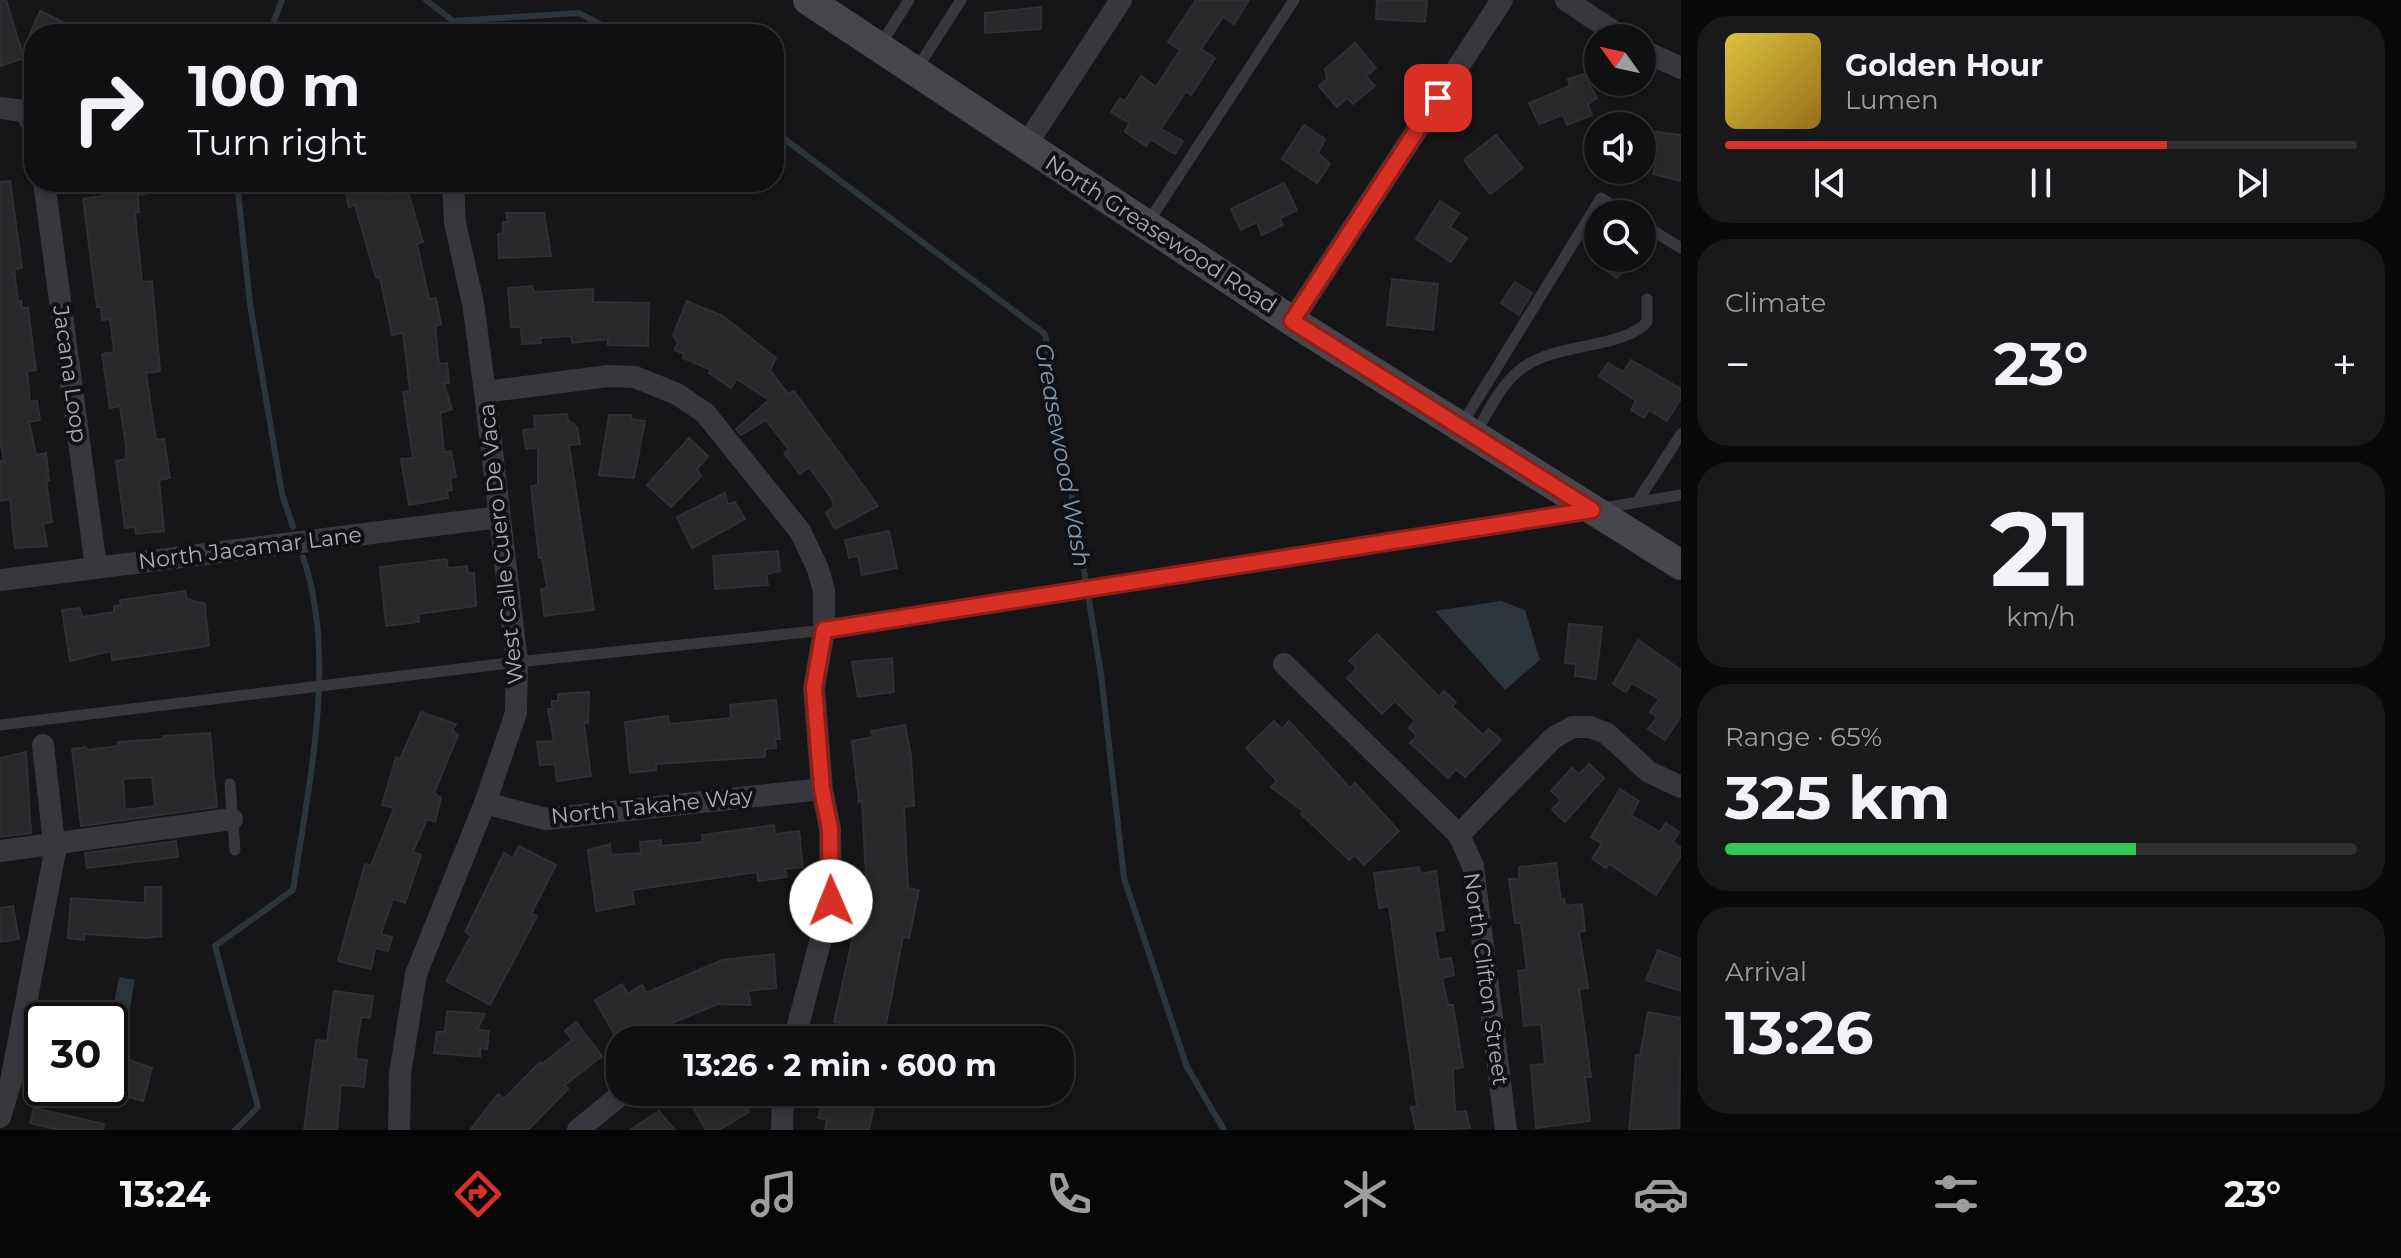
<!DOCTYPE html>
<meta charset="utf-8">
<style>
body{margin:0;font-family:Montserrat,sans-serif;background:#19191b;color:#f1f3f6;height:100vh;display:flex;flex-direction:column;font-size:30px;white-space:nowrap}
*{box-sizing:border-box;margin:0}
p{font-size:26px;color:#9c9d9f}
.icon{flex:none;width:44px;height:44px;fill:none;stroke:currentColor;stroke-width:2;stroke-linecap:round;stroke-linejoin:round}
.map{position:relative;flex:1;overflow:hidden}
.drawer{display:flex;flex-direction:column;gap:16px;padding:16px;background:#09090a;width:720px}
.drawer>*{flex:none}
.top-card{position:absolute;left:24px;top:24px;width:760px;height:168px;border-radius:32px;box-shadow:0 4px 12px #0003,0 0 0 2px #303032;background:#101012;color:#f1f3f6;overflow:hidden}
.needle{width:52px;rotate:303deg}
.controls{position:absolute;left:1584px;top:24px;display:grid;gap:16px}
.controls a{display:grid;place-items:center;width:72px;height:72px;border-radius:50%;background:#101012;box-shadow:0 4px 12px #0003,0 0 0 2px #303032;font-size:40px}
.speed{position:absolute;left:24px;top:1002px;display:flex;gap:16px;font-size:40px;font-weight:700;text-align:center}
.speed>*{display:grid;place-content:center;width:104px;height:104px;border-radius:50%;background:#101012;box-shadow:0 4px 12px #0003,0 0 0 2px #303032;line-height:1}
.speed .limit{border:4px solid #111;border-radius:12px;background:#fff;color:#111}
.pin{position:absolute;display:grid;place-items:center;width:68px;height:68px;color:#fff;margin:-34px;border-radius:16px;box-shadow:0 4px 12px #0006}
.me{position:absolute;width:88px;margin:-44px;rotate:359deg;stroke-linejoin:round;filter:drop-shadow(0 0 6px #0008)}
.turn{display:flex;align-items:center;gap:28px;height:168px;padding:0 32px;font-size:36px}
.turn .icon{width:104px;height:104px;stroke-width:2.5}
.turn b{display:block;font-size:56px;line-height:68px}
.big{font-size:60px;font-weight:700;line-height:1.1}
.drawer .tile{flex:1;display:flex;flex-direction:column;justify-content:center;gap:12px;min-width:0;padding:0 28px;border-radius:32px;background:#19191b}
.drawer .dial{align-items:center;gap:0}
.dial b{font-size:104px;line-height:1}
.song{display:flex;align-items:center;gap:24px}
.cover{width:96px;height:96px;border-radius:12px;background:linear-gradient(135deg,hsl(50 70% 55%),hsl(40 70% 35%))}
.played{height:8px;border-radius:4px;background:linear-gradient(90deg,#d93025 70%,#303032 70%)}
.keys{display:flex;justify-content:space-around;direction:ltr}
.heat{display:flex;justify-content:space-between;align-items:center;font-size:44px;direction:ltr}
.charge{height:12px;border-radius:6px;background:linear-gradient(90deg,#34c759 65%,#303032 0)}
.trip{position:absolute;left:606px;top:1026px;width:468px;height:80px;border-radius:32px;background:#101012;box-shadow:0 4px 12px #0003,0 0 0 2px #303032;font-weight:700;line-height:80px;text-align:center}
.menu{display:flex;height:128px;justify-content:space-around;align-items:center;background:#060607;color:#9c9d9f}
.menu .icon{width:56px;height:56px}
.menu .selected{color:#d93025}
.menu b{font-size:36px;color:#f1f3f6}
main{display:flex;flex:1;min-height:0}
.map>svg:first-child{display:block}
.water{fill:#2c353c}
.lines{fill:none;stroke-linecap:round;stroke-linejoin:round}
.stream{stroke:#2c353c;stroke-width:6}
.building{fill:#29292c;stroke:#303034;stroke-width:2;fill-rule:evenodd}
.lane{stroke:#37383d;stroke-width:11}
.street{stroke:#37383d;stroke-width:22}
.secondary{stroke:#45474d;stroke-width:30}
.route-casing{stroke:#8d1f18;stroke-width:20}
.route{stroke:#d93025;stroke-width:14}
.labels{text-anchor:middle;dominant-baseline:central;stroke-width:8;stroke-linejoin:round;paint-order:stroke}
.street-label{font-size:22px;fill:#a8adb8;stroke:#111113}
.water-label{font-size:24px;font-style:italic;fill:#7f9bb3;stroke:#111113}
</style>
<main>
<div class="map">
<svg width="1681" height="1130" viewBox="0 0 1681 1130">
<rect width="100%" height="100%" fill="#161618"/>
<g class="water">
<path d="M1501,601L1525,610L1540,660L1505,690L1435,611Z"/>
<path d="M119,977L135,980L128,1018L112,1015Z"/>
</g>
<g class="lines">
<g class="stream">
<path d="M426,0L453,21L579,13L619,34"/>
<path d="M269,34L282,0"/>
<path d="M774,131L1045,334L1101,674L1124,878L1187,1067L1224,1130"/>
<path d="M237,182L250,304L282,494L293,527"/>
<path d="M235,1130L258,1107L215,946L293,890C308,787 338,658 303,557"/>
</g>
</g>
<g class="building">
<path d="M0,0H6L24,58L0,66Z"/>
<path d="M1196,0H1249L1234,24L1223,17L1201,49L1215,58L1191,95L1186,91L1161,129L1183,141L1175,154L1150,139L1146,146L1125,132L1129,123L1111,112L1120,98L1125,101L1141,76L1156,87L1180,50L1168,42Z"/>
<path d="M1377,0H1427L1425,22L1376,19Z"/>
<path d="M1041,7V29L985,33V13Z"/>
<path d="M40,11L88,34H30Z"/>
<path d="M1355,43L1376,68L1366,76L1375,86L1353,104L1347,98L1337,107L1319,86L1327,79L1325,69Z"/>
<path d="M1584,74L1597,98L1588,104L1592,115L1567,125L1563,115L1539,124L1529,103L1570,86L1568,79Z"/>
<path d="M1304,125L1325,139L1318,153L1330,164L1317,183L1282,159Z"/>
<path d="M1642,130L1681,135V181L1653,174L1656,163L1642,160Z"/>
<path d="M1496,135L1523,168L1490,194L1464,160Z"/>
<path d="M10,181L22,268L14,269L18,301H21L22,308H28L36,370L27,371L30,402L37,401L40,420L29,422L36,455L46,453L49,480H46L52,522L43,524L47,546L15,548L10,499L0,501V461H4L0,439V182Z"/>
<path d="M120,182H168V190L138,195L139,212L135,213L142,282L152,281L160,371L146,373L156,440L164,439L170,478L159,480L164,531L136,534L135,527L125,528L116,461L126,459V445L120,406L110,408L102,354L114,352L110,319L102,320L101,307H97L83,199L102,196L100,185Z"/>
<path d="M380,182L385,195L407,189L423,242L417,244L429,299L436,298L441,324L435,326L439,364L447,363L449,383H444L452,409L440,413L444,452L451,451L456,477L450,478L452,490L447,491L448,498L409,505L401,459L413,458L403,392L410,391L403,333L392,335L380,277L376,278L355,205L349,207L345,191Z"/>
<path d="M1284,183L1297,210L1280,218L1283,225L1262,235L1257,222L1241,230L1231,209Z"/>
<path d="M1440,201L1459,213L1450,227L1467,238L1451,262L1416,239Z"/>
<path d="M506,213H544L551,256L499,258L498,234L503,233V222H508Z"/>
<path d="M1612,258H1631L1617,278L1604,269Z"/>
<path d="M1392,279L1438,284L1433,330L1387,325Z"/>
<path d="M1515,282L1532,293L1519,315L1501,303Z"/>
<path d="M532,286L534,292L593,289V302L649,303L648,346L608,345V339L572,343L571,336L540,338L541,343L522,344L521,327H511L508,288Z"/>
<path d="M687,301L723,316L776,358L770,370L788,394L794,391L878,506L835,529L826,513L834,506L832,499L809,467L800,474L784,453L789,450L766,420L741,435L736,429L769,400L737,379L731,388L709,373L711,370L683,358L684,354L675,350L678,342L673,335Z"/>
<path d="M1631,360L1681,389V399L1667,421L1649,410L1644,418L1631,410L1636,401L1599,376L1608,363L1623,372Z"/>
<path d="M567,414L568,420L577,427L580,444L569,445L594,610L544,616L541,589L547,588L542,558H539L531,486L538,485V448L526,449L523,430L535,429L534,416Z"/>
<path d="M609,415H631V419L645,421L634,478L599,475Z"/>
<path d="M689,438L708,456L697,469L701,476L671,507L647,485Z"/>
<path d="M725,493L728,504L735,502L745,519L692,548L677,517Z"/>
<path d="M889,531L897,568L862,575L858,556L849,558L845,540Z"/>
<path d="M778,551L780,571L766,574L768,585L715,589L713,556Z"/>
<path d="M446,559L448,568L467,566L468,573H474L476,606L418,614L419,622L386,626L380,567Z"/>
<path d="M185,591L187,599L205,604L209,646L112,660L111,651L70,661L62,610L80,608L82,617L114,612V606L121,605L120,600Z"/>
<path d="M1569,624L1602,627L1596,679L1575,676L1576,664L1565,663Z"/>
<path d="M1377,634L1439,697L1444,691L1456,702L1452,706L1483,735L1489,729L1501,740L1465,777L1456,769L1448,778L1410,743L1417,736L1409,728L1415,721L1395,701L1382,714L1347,678L1357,668L1349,661Z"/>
<path d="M1638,640L1681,670V716L1665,740L1648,729L1657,717L1650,712L1659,699L1631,683L1626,692L1613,684Z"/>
<path d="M892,658L894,692L858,697L852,662Z"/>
<path d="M589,692L588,723H584L591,776L557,781L555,764L540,765L537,742L554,741L548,709H552V701H558V694Z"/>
<path d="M776,700L780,739H775L776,748L765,749V757L656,764V770L630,773L625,722L668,716L669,724L731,718L730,705Z"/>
<path d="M421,712L456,724L452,730L458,735L434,793L441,798L435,822L427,819L413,852L421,855L405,903L393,899L381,934L392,937L388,951L375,948L371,969L338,961L365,864L371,866L394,808L382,805L396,757L400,759Z"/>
<path d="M1274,721L1282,729L1289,721L1350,788L1355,783L1399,831L1364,865L1355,855L1349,860L1301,814L1304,812L1271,787L1277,781L1246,748Z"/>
<path d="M905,725L911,756L914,806L904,807L908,888L919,890L909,938L903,937L883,1040H845L848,1025L834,1022L866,877L862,800L859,802L852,741L873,737L871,731Z"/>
<path d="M210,733L217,807L81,826L72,749L86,747L87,750L118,746V742L164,739L163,736ZM152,777L155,806L125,810L123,779Z"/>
<path d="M26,752L31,833L0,837V758Z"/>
<path d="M1589,764L1604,778L1565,822L1552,810L1561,800L1551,791L1572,768L1579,774Z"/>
<path d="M1620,789L1639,801L1631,815L1660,832L1666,823L1679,832L1673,842L1681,848V856L1656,895L1609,864L1606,868L1592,859L1602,843L1591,837Z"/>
<path d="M774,825L775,834L799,831L803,867L785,869L787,877L758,881L757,872L632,890L634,904L596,911L588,850L610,844L611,855L641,853L640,842L661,840V846L703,842L702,835Z"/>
<path d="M176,841L178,857L87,868L85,853Z"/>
<path d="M519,846L556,865L531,914L537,916L490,1005L446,981L471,936L465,932L504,853L513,858Z"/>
<path d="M1556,863L1561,900L1564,899L1565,906L1582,904L1585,931L1579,932L1588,988L1579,989L1591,1077H1585L1590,1121L1536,1128L1531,1065L1545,1064L1541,1024L1524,1026L1518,971L1527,970L1521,923H1515L1509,879H1519V867Z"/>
<path d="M1419,867L1420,874L1436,871L1444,930L1434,931L1439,960L1451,958L1454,975L1442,978L1448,1005H1453L1463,1067L1453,1069L1455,1112L1466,1111L1470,1128L1416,1130L1411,1107L1417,1106L1389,906L1379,908L1374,873Z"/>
<path d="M145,887H161V936L146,938L84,934V940L68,938L71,898L145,903Z"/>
<path d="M13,906L19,939L0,942V908Z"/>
<path d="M1658,950L1681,959V991L1646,980Z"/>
<path d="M774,954L776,988L748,991L751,1005L718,1004L672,1023L643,1039L637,1029L618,1041L595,1000L622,984L628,994L642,985L646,993L722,960Z"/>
<path d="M334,991L373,996L370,1018L361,1017L356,1050V1059L367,1060L364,1087L341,1085L337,1130H304L316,1040L327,1041Z"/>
<path d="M447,1011L485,1014L477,1030L489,1031L487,1049L480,1048V1057L434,1053L437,1032H445Z"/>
<path d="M1648,1012L1681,1018L1679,1128L1629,1130L1636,1055L1640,1056Z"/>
<path d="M576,1022L602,1056L565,1085L568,1089L528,1130H470L498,1094L504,1099L540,1062L542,1064L572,1040L565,1031Z"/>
<path d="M110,1058L123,1061L124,1058L152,1068L143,1101L110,1092Z"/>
<path d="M684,1092H737L749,1112L719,1130H706Z"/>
<path d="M818,1092H867L865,1104L874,1106L869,1130H825L827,1120L818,1118L821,1107L815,1105Z"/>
<path d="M34,1108L104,1124L103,1130H58L30,1123Z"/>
<path d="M659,1111L675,1130H630Z"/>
</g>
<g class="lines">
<g class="lane">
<path d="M879,47L909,0"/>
<path d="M916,70L961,0"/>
<path d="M1147,224L1294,0"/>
<path d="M1642,224L1681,248"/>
<path d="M1462,424L1601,198L1626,214"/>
<path d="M1475,435C1488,412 1500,385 1521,369C1556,342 1623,349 1647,322V299"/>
<path d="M1637,502L1681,434"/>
<path d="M1603,508L1681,495"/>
<path d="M0,725L517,662L826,630L1582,511"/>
<path d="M230,784L235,850"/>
</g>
<g class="street">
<path d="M1566,0L1623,38"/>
<path d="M1642,50L1681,68"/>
<path d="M0,108L24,111L34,126"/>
<path d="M1026,145L1121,0"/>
<path d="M44,182L96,567"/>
<path d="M1292,321L1502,0"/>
<path d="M485,392L608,376L635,377L677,394L705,413L800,531L818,569L824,591V630L814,688L822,789L830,829L831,901L794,1040"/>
<path d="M0,580L499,517"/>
<path d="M1284,664L1459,835L1473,866L1506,1130"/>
<path d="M485,803L546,819L822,789"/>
<path d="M1459,835L1553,738L1573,727H1590L1606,733L1649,772L1681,787"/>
<path d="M0,851L232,819"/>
<path d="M752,1040L795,1036"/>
<path d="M0,1117L11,1081L55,852L43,745"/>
<path d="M399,1130L400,1074L416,974L485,803L516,713L517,662L485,392L473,303L455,223L453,182"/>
<path d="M578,1130L624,1092"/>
<path d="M782,1130L783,1092"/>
</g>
<path class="secondary" d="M808,0L1292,321L1681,565"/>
</g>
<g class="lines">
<defs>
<path id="route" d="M831,901L830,829L822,789L814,688L824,630L1592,510L1292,321L1438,98"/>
</defs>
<use href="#route" class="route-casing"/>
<use href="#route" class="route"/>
</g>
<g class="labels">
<g class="street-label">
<text transform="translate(1161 234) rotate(33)">North Greasewood Road</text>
<text transform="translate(70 374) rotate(82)">Jacana Loop</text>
<text transform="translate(501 544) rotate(-96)">West Calle Cuero De Vaca</text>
<text transform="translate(250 548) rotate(-7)">North Jacamar Lane</text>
<text transform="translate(652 806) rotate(-6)">North Takahe Way</text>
<text transform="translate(1486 979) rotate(82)">North Clifton Street</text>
</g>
<g class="water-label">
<text transform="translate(1063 455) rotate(80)">Greasewood Wash</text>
</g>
</g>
</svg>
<div class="controls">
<a><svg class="needle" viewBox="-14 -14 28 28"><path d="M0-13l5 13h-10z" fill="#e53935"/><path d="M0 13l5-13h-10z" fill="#9c9d9f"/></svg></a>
<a><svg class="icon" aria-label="sound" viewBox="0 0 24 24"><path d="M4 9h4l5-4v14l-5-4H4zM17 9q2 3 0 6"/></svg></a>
<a><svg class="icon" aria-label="search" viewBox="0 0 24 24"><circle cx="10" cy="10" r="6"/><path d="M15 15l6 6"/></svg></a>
</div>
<div class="speed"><div class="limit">30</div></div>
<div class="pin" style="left:1438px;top:98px;background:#d93025"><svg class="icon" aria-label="arrive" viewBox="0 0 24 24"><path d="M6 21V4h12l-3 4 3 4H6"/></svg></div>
<svg class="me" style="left:831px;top:901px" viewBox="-20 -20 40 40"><circle r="19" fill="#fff"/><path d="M0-13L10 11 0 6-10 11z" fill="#d93025"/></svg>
<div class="trip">13:26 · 2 min · 600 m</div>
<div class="top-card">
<div class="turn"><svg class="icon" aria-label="right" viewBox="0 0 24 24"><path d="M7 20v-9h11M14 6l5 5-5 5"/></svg><div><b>100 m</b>Turn right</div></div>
</div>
</div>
<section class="drawer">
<div class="tile">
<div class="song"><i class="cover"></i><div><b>Golden Hour</b><p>Lumen</p></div></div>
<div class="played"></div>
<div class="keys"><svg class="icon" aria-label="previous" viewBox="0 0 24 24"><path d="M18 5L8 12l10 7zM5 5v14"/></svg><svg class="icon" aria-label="pause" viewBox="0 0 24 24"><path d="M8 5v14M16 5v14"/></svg><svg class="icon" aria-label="next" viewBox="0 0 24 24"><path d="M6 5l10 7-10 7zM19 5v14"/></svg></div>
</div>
<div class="tile"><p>Climate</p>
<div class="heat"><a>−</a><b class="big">23°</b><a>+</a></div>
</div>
<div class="tile dial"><b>21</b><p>km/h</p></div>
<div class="tile"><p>Range · 65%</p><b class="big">325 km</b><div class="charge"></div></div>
<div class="tile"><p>Arrival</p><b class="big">13:26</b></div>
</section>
</main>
<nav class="menu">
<b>13:24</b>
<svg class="icon selected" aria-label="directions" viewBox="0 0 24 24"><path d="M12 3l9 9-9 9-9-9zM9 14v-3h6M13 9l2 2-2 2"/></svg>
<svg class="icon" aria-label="music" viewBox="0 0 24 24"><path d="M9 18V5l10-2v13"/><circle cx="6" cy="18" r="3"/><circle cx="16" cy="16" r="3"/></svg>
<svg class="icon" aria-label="phone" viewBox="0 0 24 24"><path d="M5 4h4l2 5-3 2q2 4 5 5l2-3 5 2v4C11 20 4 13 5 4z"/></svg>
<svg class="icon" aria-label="climate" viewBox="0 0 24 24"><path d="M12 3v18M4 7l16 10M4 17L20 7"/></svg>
<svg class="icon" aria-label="car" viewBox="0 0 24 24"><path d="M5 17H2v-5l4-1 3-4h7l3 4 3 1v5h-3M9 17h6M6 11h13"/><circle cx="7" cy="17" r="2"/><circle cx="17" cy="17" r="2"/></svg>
<svg class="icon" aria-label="filters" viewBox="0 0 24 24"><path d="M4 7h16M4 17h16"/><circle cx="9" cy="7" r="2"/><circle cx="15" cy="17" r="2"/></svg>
<b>23°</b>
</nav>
